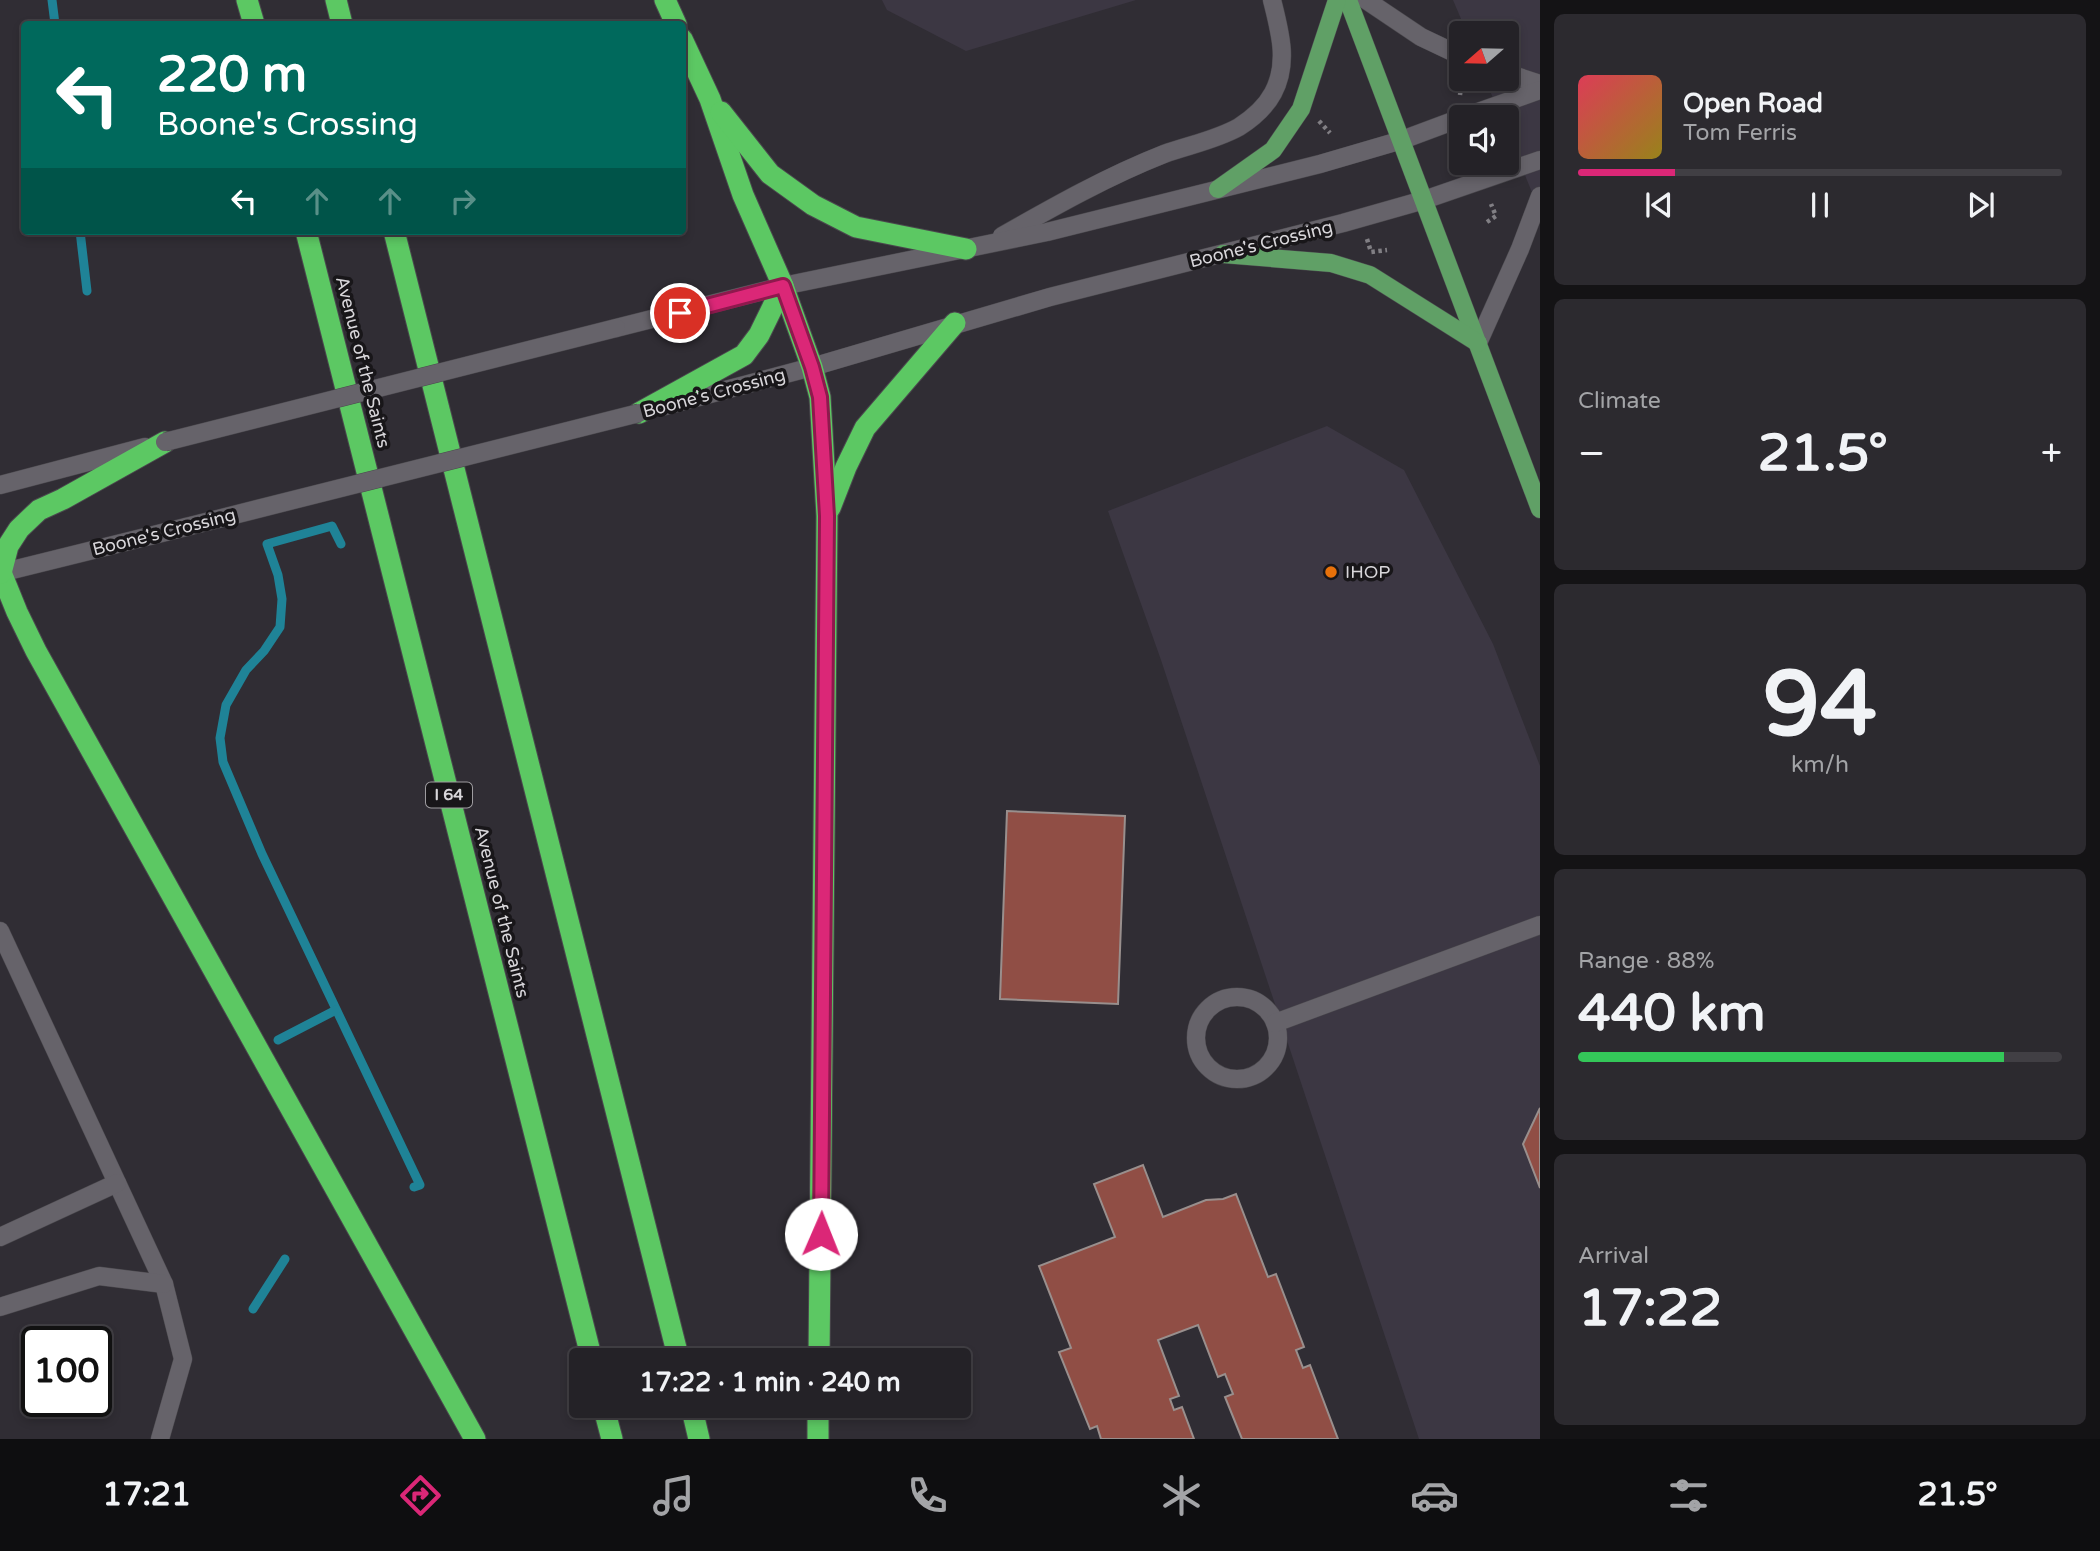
<!DOCTYPE html>
<meta charset="utf-8">
<style>
body{margin:0;font-family:"Varela Round",sans-serif;background:#2c2a2f;color:#f1f3f6;height:100vh;display:flex;flex-direction:column;font-size:26px;white-space:nowrap}
*{box-sizing:border-box;margin:0}
p{font-size:23px;color:#a3a4a7}
.icon{flex:none;width:38px;height:38px;fill:none;stroke:currentColor;stroke-width:2;stroke-linecap:round;stroke-linejoin:round}
.map{position:relative;flex:1;overflow:hidden}
.sheet{display:flex;flex-direction:column;gap:14px;padding:14px;background:#141315;width:560px}
.sheet>*{flex:none}
.banner{position:absolute;left:21px;top:21px;width:665px;height:214px;border-radius:7px;box-shadow:0 4px 10px #0003,0 0 0 2px #413f44;background:#00695c;color:#fff;overflow:hidden}
.needle{width:46px;rotate:250deg}
.buttons{position:absolute;left:1449px;top:21px;display:grid;gap:14px}
.buttons a{display:grid;place-items:center;width:70px;height:70px;border-radius:7px;background:#242227;box-shadow:0 4px 10px #0003,0 0 0 2px #413f44;font-size:35px}
.speed{position:absolute;left:21px;top:1326px;display:flex;gap:14px;font-size:35px;font-weight:700;text-align:center}
.speed>*{display:grid;place-content:center;width:91px;height:91px;border-radius:50%;background:#242227;box-shadow:0 4px 10px #0003,0 0 0 2px #413f44;line-height:1}
.speed .limit{border:4px solid #111;border-radius:10px;background:#fff;color:#111}
.pin{position:absolute;display:grid;place-items:center;width:60px;height:60px;color:#fff;margin:-30px;border:4px solid #fff;border-radius:50%;box-shadow:0 2px 7px #0007}
.me{position:absolute;width:77px;margin:-38px;rotate:1deg;stroke-linejoin:round;filter:drop-shadow(0 0 5px #0008)}
.turn{display:flex;align-items:center;gap:24px;height:147px;padding:0 21px;font-size:32px}
.turn .icon{width:91px;height:91px;stroke-width:2.5}
.turn b{display:block;font-size:49px;line-height:60px}
.lanes{display:flex;align-items:center;height:66px;padding:0 21px;background:#0003;justify-content:center;gap:35px;direction:ltr}
.lanes .off{opacity:.35}
.big{font-size:52px;font-weight:800;line-height:1.1}
.sheet .widget{flex:1;display:flex;flex-direction:column;justify-content:center;gap:10px;min-width:0;padding:0 24px;border-radius:10px;background:#2c2a2f}
.sheet .dial{align-items:center;gap:0}
.dial b{font-size:91px;line-height:1}
.song{display:flex;align-items:center;gap:21px}
.cover{width:84px;height:84px;border-radius:10px;background:linear-gradient(135deg,hsl(350 70% 55%),hsl(50 70% 35%))}
.played{height:7px;border-radius:4px;background:linear-gradient(90deg,#db2777 20%,#413f44 20%)}
.keys{display:flex;justify-content:space-around;direction:ltr}
.heat{display:flex;justify-content:space-between;align-items:center;font-size:38px;direction:ltr}
.charge{height:10px;border-radius:5px;background:linear-gradient(90deg,#34c759 88%,#413f44 0)}
.trip{position:absolute;left:569px;top:1348px;width:402px;height:70px;border-radius:7px;background:#242227;box-shadow:0 4px 10px #0003,0 0 0 2px #413f44;font-weight:800;line-height:70px;text-align:center}
.tabs{display:flex;height:112px;justify-content:space-around;align-items:center;background:#0e0e10;color:#a3a4a7}
.tabs .icon{width:49px;height:49px}
.tabs .active{color:#db2777}
.tabs b{font-size:32px;color:#f1f3f6}
main{display:flex;flex:1;min-height:0}
.map>svg:first-child{display:block}
.built{fill:#3c3743}
.lines{fill:none;stroke-linecap:round;stroke-linejoin:round}
.stream{stroke:#1f8397;stroke-width:9}
.building{fill:#904e45;stroke:#998f8d;stroke-width:2}
.minor-casing{stroke:#4a484d;stroke-width:19}
.major-casing{stroke:#4a484d;stroke-width:19}
.highway-casing{stroke:#4a484d;stroke-width:23}
.path{stroke:#817f84;stroke-width:4.5;stroke-dasharray:3.5 3.5;stroke-linecap:butt}
.minor{stroke:#66636a;stroke-width:18}
.major{stroke:#60a066;stroke-width:18}
.highway{stroke:#5cc863;stroke-width:21}
.minor-bridge-casing{stroke:#4a484d;stroke-width:19;stroke-linecap:butt}
.minor-bridge{stroke:#66636a;stroke-width:18}
.route-casing{stroke:#8e194d;stroke-width:18}
.route{stroke:#db2777;stroke-width:12}
.food-dot{fill:#e8710a;stroke:#181619;stroke-width:2.5}
.labels{text-anchor:middle;dominant-baseline:central;stroke-width:7;stroke-linejoin:round;paint-order:stroke}
.shield{fill:#181619;stroke:#9e9ca0;stroke-width:2}
.shield-label{font-size:16px;font-weight:bold;fill:#d8d6da}
.street-label{font-size:18px;fill:#d8d6da;stroke:#181619}
.poi-label{font-size:18px;fill:#d8d6da;stroke:#181619;text-anchor:start}
</style>
<main>
<div class="map">
<svg width="1540" height="1439" viewBox="0 0 1540 1439">
<rect width="100%" height="100%" fill="#302d34"/>
<g class="built">
<path d="M882,0H1136L966,51L887,10Z"/>
<path d="M1453,0H1540V212L1507,131V117H1501L1485,79H1507V33H1467Z"/>
<path d="M1327,426L1404,470L1493,644L1540,766V1439H1419L1161,660L1108,511Z"/>
</g>
<g class="lines">
<g class="stream">
<path d="M52,0L55,24"/>
<path d="M80,231L87,291"/>
<path d="M341,544L332,526L267,544L278,575L282,599L280,627L264,651L246,670L226,705L220,738L223,762L262,854L420,1185L414,1187"/>
<path d="M278,1040L336,1010"/>
<path d="M253,1309L285,1259"/>
</g>
</g>
<g class="building">
<path d="M1007,811L1125,816L1118,1004L1000,999Z"/>
<path d="M1540,1108V1188L1523,1144Z"/>
<path d="M1143,1165L1163,1217L1206,1200L1223,1199L1236,1194L1268,1277L1276,1274L1304,1347L1296,1350L1303,1368L1310,1365L1338,1439H1242L1225,1397L1233,1394L1225,1374L1218,1377L1198,1325L1158,1340L1179,1396L1170,1399L1174,1410L1182,1407L1194,1439H1101L1097,1426L1090,1429L1059,1352L1071,1348L1039,1266L1115,1237L1094,1184Z"/>
</g>
<g class="lines">
<defs>
<g id="minor">
<path d="M1366,0L1421,37L1461,56"/>
<path d="M1507,73L1540,84"/>
<path d="M1464,117L1540,90"/>
<path d="M1002,236C1055,206 1108,176 1164,154C1189,145 1216,140 1239,127C1253,118 1265,108 1273,93C1289,63 1280,32 1272,0"/>
<path d="M616,328L783,286L1047,232L1320,164L1402,140L1461,118"/>
<path d="M1478,343L1520,249L1540,196"/>
<path d="M661,407L812,367L1050,297L1343,223L1424,200L1540,160"/>
<path d="M0,485L145,447"/>
<path d="M0,573L186,527"/>
<path d="M0,931L164,1284L183,1359L160,1439"/>
<circle cx="1237" cy="1038" r="41"/>
<path d="M1275,1023L1540,925"/>
<path d="M0,1237L117,1183"/>
<path d="M0,1307L99,1276L164,1284"/>
</g>
<g id="major">
<path d="M1348,0L1540,509"/>
<path d="M1218,189L1273,150L1301,109L1337,0"/>
<path d="M1223,254L1331,263L1370,275L1478,343"/>
</g>
<g id="highway">
<path d="M247,0L254,24"/>
<path d="M336,0L342,24"/>
<path d="M665,0L676,24"/>
<path d="M682,39L710,99L743,195L783,286L812,367L820,397L827,516L819,1360"/>
<path d="M721,112L770,174L813,205L856,227L966,249"/>
<path d="M306,231L592,1360"/>
<path d="M394,231L679,1360"/>
<path d="M639,413L744,355L759,335L783,286"/>
<path d="M830,508L846,467L865,428L955,323"/>
<path d="M0,570L17,612L36,651L475,1439"/>
<path d="M1,573L8,546L19,529L39,510L63,499L165,442"/>
<path d="M603,1405L612,1439"/>
<path d="M691,1405L699,1439"/>
<path d="M818,1439V1405"/>
</g>
</defs>
<use href="#minor" class="minor-casing"/>
<use href="#major" class="major-casing"/>
<use href="#highway" class="highway-casing"/>
<g class="path">
<path d="M1460,95L1462,79"/>
<path d="M1319,121L1330,133"/>
<path d="M1487,222L1496,216L1491,204"/>
<path d="M1367,239L1371,252L1387,250"/>
</g>
<use href="#minor" class="minor"/>
<use href="#major" class="major"/>
<use href="#highway" class="highway"/>
<defs>
<g id="minor-bridge">
<path d="M165,442L616,328"/>
<path d="M186,527L639,413"/>
</g>
</defs>
<use href="#minor-bridge" class="minor-bridge-casing"/>
<use href="#minor-bridge" class="minor-bridge"/>
</g>
<g class="lines">
<defs>
<path id="route" d="M680,313L783,286L812,367L820,397L827,516L821,1234"/>
</defs>
<use href="#route" class="route-casing"/>
<use href="#route" class="route"/>
</g>
<circle class="food-dot" cx="1331" cy="572" r="7"/>
<g class="labels">
<rect class="shield" x="426" y="782.5" width="46" height="25" rx="5"/>
<g class="shield-label">
<text x="449" y="795">I 64</text>
</g>
<g class="street-label">
<text transform="translate(1261 244) rotate(-14)">Boone's Crossing</text>
<text transform="translate(363 362) rotate(76)">Avenue of the Saints</text>
<text transform="translate(714 393) rotate(-15)">Boone's Crossing</text>
<text transform="translate(164 532) rotate(-14)">Boone's Crossing</text>
<text transform="translate(502 912) rotate(76)">Avenue of the Saints</text>
</g>
<g class="poi-label">
<text x="1345" y="572">IHOP</text>
</g>
</g>
</svg>
<div class="buttons">
<a><svg class="needle" viewBox="-14 -14 28 28"><path d="M0-13l5 13h-10z" fill="#e53935"/><path d="M0 13l5-13h-10z" fill="#a3a4a7"/></svg></a>
<a><svg class="icon" aria-label="sound" viewBox="0 0 24 24"><path d="M4 9h4l5-4v14l-5-4H4zM17 9q2 3 0 6"/></svg></a>
</div>
<div class="speed"><div class="limit">100</div></div>
<div class="pin" style="left:680px;top:313px;background:#d93025"><svg class="icon" aria-label="arrive" viewBox="0 0 24 24"><path d="M6 21V4h12l-3 4 3 4H6"/></svg></div>
<svg class="me" style="left:821px;top:1234px" viewBox="-20 -20 40 40"><circle r="19" fill="#fff"/><path d="M0-13L10 11 0 6-10 11z" fill="#db2777"/></svg>
<div class="trip">17:22 · 1 min · 240 m</div>
<div class="banner">
<div class="turn"><svg class="icon" aria-label="left" viewBox="0 0 24 24"><path d="M17 20v-9H6M10 6l-5 5 5 5"/></svg><div><b>220 m</b>Boone's Crossing</div></div>
<div class="lanes"><svg class="icon" aria-label="left" viewBox="0 0 24 24"><path d="M17 20v-9H6M10 6l-5 5 5 5"/></svg><svg class="icon off" aria-label="ahead" viewBox="0 0 24 24"><path d="M12 20V5M6 11l6-6 6 6"/></svg><svg class="icon off" aria-label="ahead" viewBox="0 0 24 24"><path d="M12 20V5M6 11l6-6 6 6"/></svg><svg class="icon off" aria-label="right" viewBox="0 0 24 24"><path d="M7 20v-9h11M14 6l5 5-5 5"/></svg></div>
</div>
</div>
<section class="sheet">
<div class="widget">
<div class="song"><i class="cover"></i><div><b>Open Road</b><p>Tom Ferris</p></div></div>
<div class="played"></div>
<div class="keys"><svg class="icon" aria-label="previous" viewBox="0 0 24 24"><path d="M18 5L8 12l10 7zM5 5v14"/></svg><svg class="icon" aria-label="pause" viewBox="0 0 24 24"><path d="M8 5v14M16 5v14"/></svg><svg class="icon" aria-label="next" viewBox="0 0 24 24"><path d="M6 5l10 7-10 7zM19 5v14"/></svg></div>
</div>
<div class="widget"><p>Climate</p>
<div class="heat"><a>−</a><b class="big">21.5°</b><a>+</a></div>
</div>
<div class="widget dial"><b>94</b><p>km/h</p></div>
<div class="widget"><p>Range · 88%</p><b class="big">440 km</b><div class="charge"></div></div>
<div class="widget"><p>Arrival</p><b class="big">17:22</b></div>
</section>
</main>
<nav class="tabs">
<b>17:21</b>
<svg class="icon active" aria-label="directions" viewBox="0 0 24 24"><path d="M12 3l9 9-9 9-9-9zM9 14v-3h6M13 9l2 2-2 2"/></svg>
<svg class="icon" aria-label="music" viewBox="0 0 24 24"><path d="M9 18V5l10-2v13"/><circle cx="6" cy="18" r="3"/><circle cx="16" cy="16" r="3"/></svg>
<svg class="icon" aria-label="phone" viewBox="0 0 24 24"><path d="M5 4h4l2 5-3 2q2 4 5 5l2-3 5 2v4C11 20 4 13 5 4z"/></svg>
<svg class="icon" aria-label="climate" viewBox="0 0 24 24"><path d="M12 3v18M4 7l16 10M4 17L20 7"/></svg>
<svg class="icon" aria-label="car" viewBox="0 0 24 24"><path d="M5 17H2v-5l4-1 3-4h7l3 4 3 1v5h-3M9 17h6M6 11h13"/><circle cx="7" cy="17" r="2"/><circle cx="17" cy="17" r="2"/></svg>
<svg class="icon" aria-label="filters" viewBox="0 0 24 24"><path d="M4 7h16M4 17h16"/><circle cx="9" cy="7" r="2"/><circle cx="15" cy="17" r="2"/></svg>
<b>21.5°</b>
</nav>
